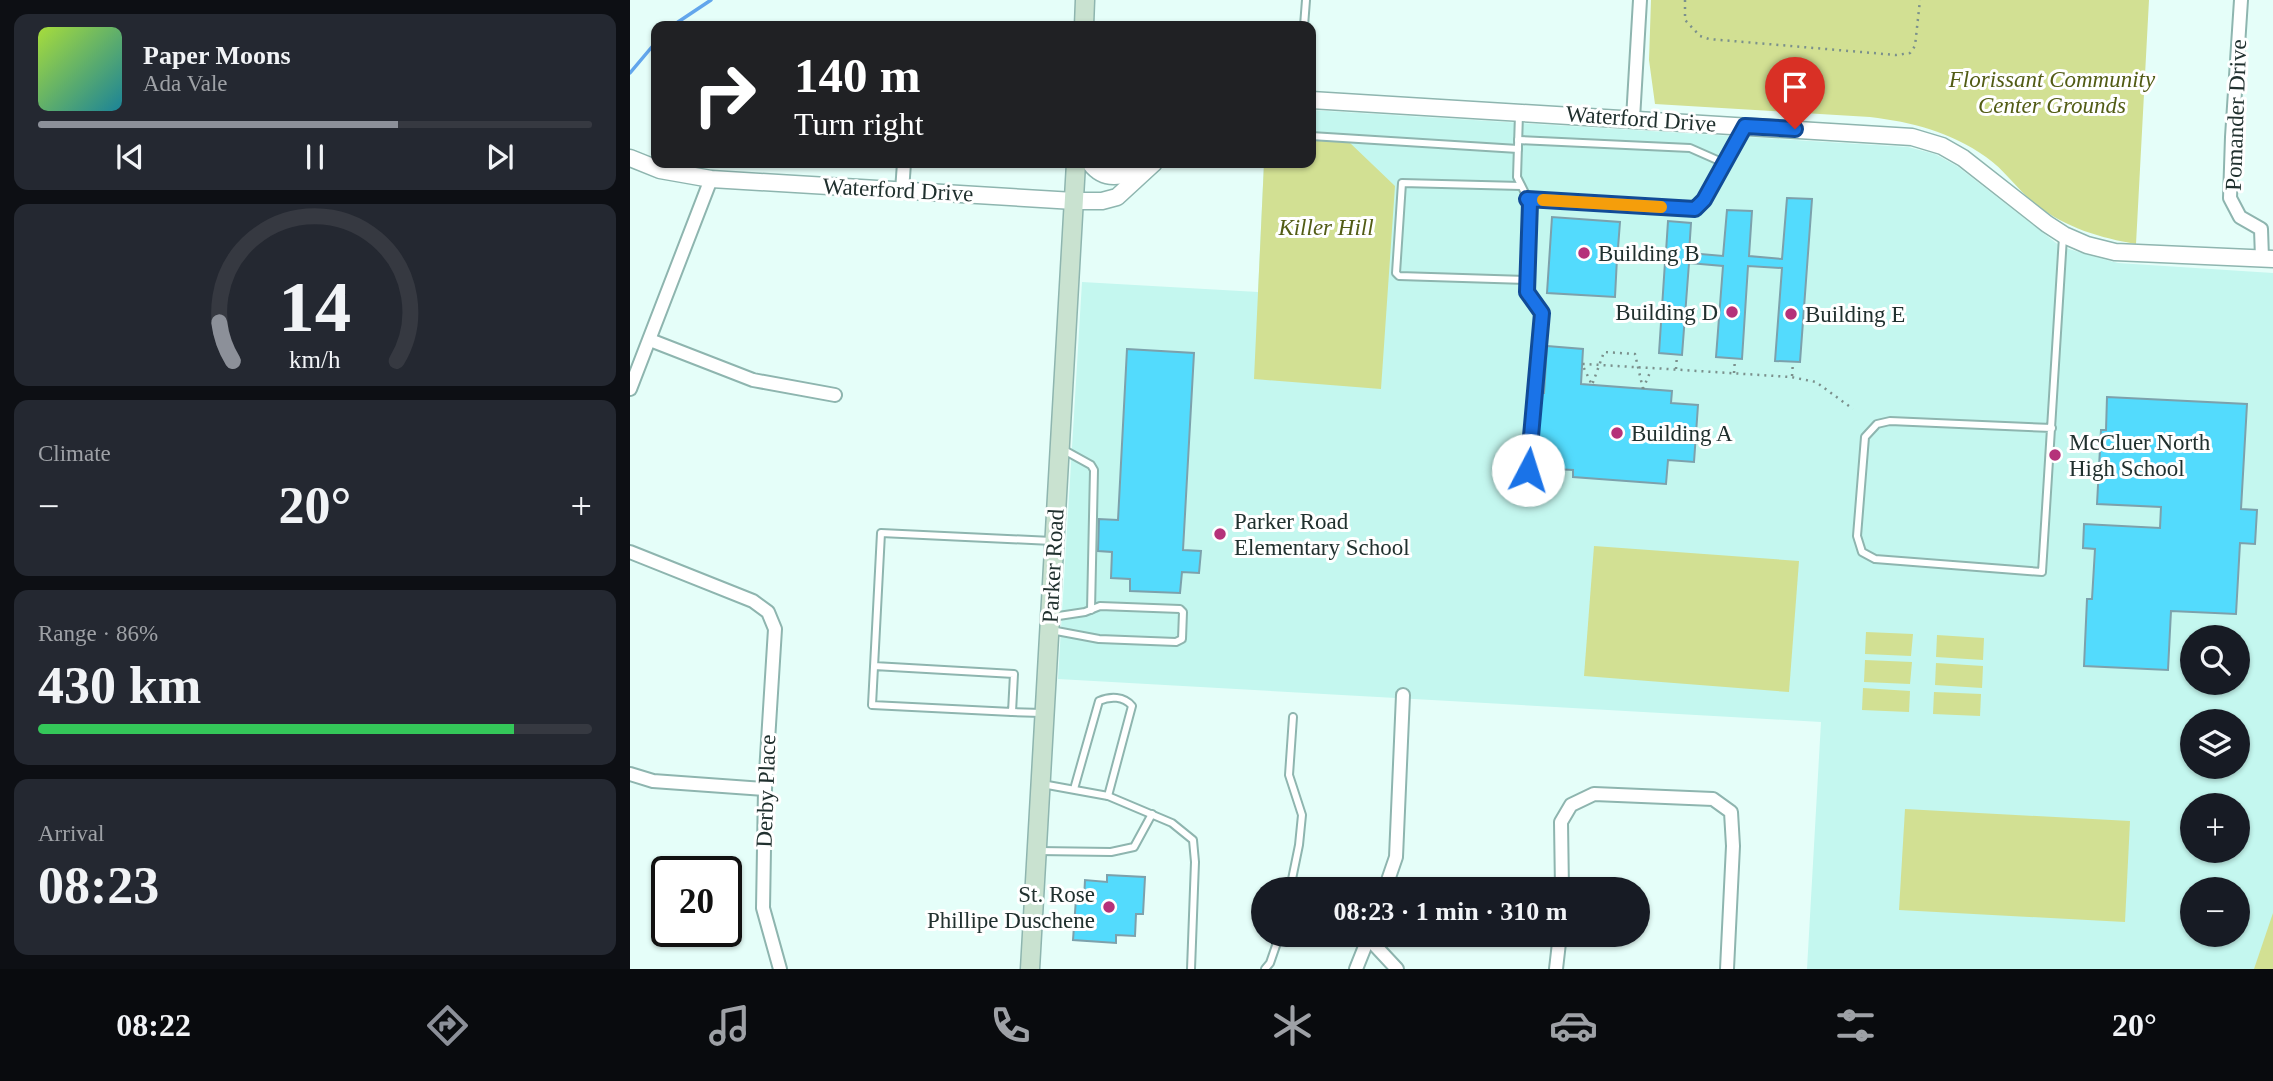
<!DOCTYPE html>
<meta charset="utf-8">
<style>
body{margin:0;font-family:"Times New Roman",serif;background:#242831;color:#f1f3f6;height:100vh;display:flex;flex-direction:column;font-size:26px;white-space:nowrap}
*{box-sizing:border-box;margin:0}
p{font-size:23px;color:#9ea1a6}
.icon{flex:none;width:38px;height:38px;fill:none;stroke:currentColor;stroke-width:2;stroke-linecap:round;stroke-linejoin:round}
.map{position:relative;flex:1;overflow:hidden}
.details{display:flex;flex-direction:column;gap:14px;padding:14px;background:#0d0f14;width:630px}
.details>*{flex:none}
.guide{position:absolute;left:21px;top:21px;width:665px;height:147px;border-radius:14px;box-shadow:0 2px 5px #0004;background:#202124;color:#fff;overflow:hidden}
.controls{position:absolute;left:1550px;top:625px;display:grid;gap:14px}
.controls a{display:grid;place-items:center;width:70px;height:70px;border-radius:50%;background:#171b24;box-shadow:0 2px 5px #0004;font-size:35px}
.speed{position:absolute;left:21px;top:856px;display:flex;gap:14px;font-size:35px;font-weight:700;text-align:center}
.speed>*{display:grid;place-content:center;width:91px;height:91px;border-radius:50%;background:#171b24;box-shadow:0 2px 5px #0004;line-height:1}
.speed .limit{border:4px solid #111;border-radius:10px;background:#fff;color:#111}
.pin{position:absolute;display:grid;place-items:center;width:60px;height:60px;color:#fff;margin:-72px -30px;border-radius:50% 50% 50% 0;rotate:-45deg;box-shadow:0 0 7px #0007}
.pin .icon{rotate:45deg}
.me{position:absolute;width:77px;margin:-38px;rotate:5deg;stroke-linejoin:round;filter:drop-shadow(0 0 5px #0008)}
.turn{display:flex;align-items:center;gap:24px;height:147px;padding:0 28px;font-size:32px}
.turn .icon{width:91px;height:91px;stroke-width:2.5}
.turn b{display:block;font-size:49px;line-height:60px}
.big{font-size:52px;font-weight:600;line-height:1.1}
.details .card{flex:1;display:flex;flex-direction:column;justify-content:center;gap:10px;min-width:0;padding:0 24px;border-radius:14px;background:#242831}
.details .dial{align-items:center;gap:0}
.dial svg{height:182px;overflow:visible;fill:none;stroke:#363941;stroke-width:7;stroke-linecap:round;text-anchor:middle}
.dial text{fill:#f1f3f6;stroke:none}
.song{display:flex;align-items:center;gap:21px}
.cover{width:84px;height:84px;border-radius:10px;background:linear-gradient(135deg,hsl(80 70% 55%),hsl(190 70% 35%))}
.played{height:7px;border-radius:4px;background:linear-gradient(90deg,#8c9099 65%,#363941 65%)}
.keys{display:flex;justify-content:space-around;direction:ltr}
.heat{display:flex;justify-content:space-between;align-items:center;font-size:38px;direction:ltr}
.charge{height:10px;border-radius:5px;background:linear-gradient(90deg,#34c759 86%,#363941 0)}
.trip{position:absolute;left:621px;top:877px;width:399px;height:70px;border-radius:35px;background:#171b24;box-shadow:0 2px 5px #0004;font-weight:600;line-height:70px;text-align:center}
.tab-bar{display:flex;height:112px;justify-content:space-around;align-items:center;background:#090b0e;color:#9ea1a6}
.tab-bar .icon{width:49px;height:49px}
.tab-bar .current{color:#8c9099}
.tab-bar b{font-size:32px;color:#f1f3f6}
main{display:flex;flex:1;min-height:0}
.map>svg:first-child{display:block}
.built{fill:#c4f7ef;fill-rule:evenodd}
.green{fill:#d2e093}
.lines{fill:none;stroke-linecap:round;stroke-linejoin:round}
.stream{stroke:#62a6ec;stroke-width:3.5}
.building{fill:#53dbfd;stroke:#7ca1ac;stroke-width:2}
.service-casing{stroke:#8eb5af;stroke-width:10}
.minor-casing{stroke:#8eb5af;stroke-width:16}
.tertiary-casing{stroke:#8eb5af;stroke-width:19}
.secondary-casing{stroke:#8eb5af;stroke-width:21}
.path{stroke:#7b908c;stroke-width:2.5;stroke-dasharray:2 5;stroke-linecap:butt}
.service{stroke:#fff;stroke-width:6}
.minor{stroke:#fff;stroke-width:12}
.tertiary{stroke:#fff;stroke-width:16}
.secondary{stroke:#c9e2d0;stroke-width:18}
.route-casing{stroke:#114b97;stroke-width:18}
.route{stroke:#1a73e8;stroke-width:12}
.slow{stroke:#f59e0b;stroke-width:12}
.poi-dot{fill:#b5327a;stroke:#fff;stroke-width:2.5}
.labels{text-anchor:middle;dominant-baseline:central;stroke-width:6;stroke-linejoin:round;paint-order:stroke}
.park-label{font-size:23px;font-style:italic;fill:#525c15;stroke:#fff}
.street-label{font-size:23px;fill:#20302e;stroke:#fff}
.poi-label{font-size:23px;fill:#20302e;stroke:#fff;text-anchor:start}
</style>
<main>
<section class="details">
<div class="card">
<div class="song"><i class="cover"></i><div><b>Paper Moons</b><p>Ada Vale</p></div></div>
<div class="played"></div>
<div class="keys"><svg class="icon" aria-label="previous" viewBox="0 0 24 24"><path d="M18 5L8 12l10 7zM5 5v14"/></svg><svg class="icon" aria-label="pause" viewBox="0 0 24 24"><path d="M8 5v14M16 5v14"/></svg><svg class="icon" aria-label="next" viewBox="0 0 24 24"><path d="M6 5l10 7-10 7zM19 5v14"/></svg></div>
</div>
<div class="card dial"><svg viewBox="0 0 100 80">
<path d="M14 69A42 42 0 1 1 86 69"/>
<path d="M14 69A42 42 0 0 1 8 52" stroke="#8c9099"/>
<text x="50" y="56" font-size="32" font-weight="700">14</text>
<text x="50" y="72" font-size="11">km/h</text>
</svg></div>
<div class="card"><p>Climate</p>
<div class="heat"><a>−</a><b class="big">20°</b><a>+</a></div>
</div>
<div class="card"><p>Range · 86%</p><b class="big">430 km</b><div class="charge"></div></div>
<div class="card"><p>Arrival</p><b class="big">08:23</b></div>
</section>
<div class="map">
<svg width="1643" height="969" viewBox="0 0 1643 969">
<rect width="100%" height="100%" fill="#e5fef9"/>
<path class="built" d="M681,110L1278,147L1305,154L1327,166L1430,246L1458,255L1488,263L1643,273V969H1177L1191,722L428,679L452,282L628,292L634,163H681ZM1563,637H1608V682H1563ZM1563,721H1608V766H1563ZM1563,805H1608V850H1563ZM1563,889H1608V934H1563Z"/>
<g class="green">
<path d="M1021,0H1519L1506,244C1471,238 1436,228 1407,205C1388,191 1375,170 1356,157C1321,132 1282,122 1240,117L1025,104L1019,60Z"/>
<path d="M681,140L719,142L765,186L751,389L624,379L634,163H681Z"/>
<path d="M964,546L1169,561L1159,692L954,676Z"/>
<path d="M1236,632L1283,634L1281,656L1235,654Z"/>
<path d="M1307,635L1354,638L1353,660L1306,657Z"/>
<path d="M1235,660L1282,662L1280,684L1234,682Z"/>
<path d="M1306,663L1353,666L1352,688L1305,685Z"/>
<path d="M1233,688L1280,691L1279,712L1232,710Z"/>
<path d="M1304,692L1351,694L1350,716L1303,714Z"/>
<path d="M1275,809L1500,821L1495,922L1269,910Z"/>
<path d="M1643,913V969H1624Z"/>
</g>
<g class="lines">
<g class="stream">
<path d="M42,26L81,0"/>
<path d="M0,73L26,42"/>
</g>
</g>
<g class="building">
<path d="M1157,198L1182,199L1170,362L1145,361L1152,268L1118,266L1112,359L1086,357L1093,266L1059,263L1052,355L1029,353L1035,262L987,258L985,297L917,293L922,217L990,222L988,248L1036,252L1038,221L1061,223L1059,253L1093,256L1097,210L1122,211L1119,256L1152,259Z"/>
<path d="M917,346L953,349L951,384L1042,391L1041,403L1068,405L1064,462L1038,460L1036,484L943,477V470L905,468L911,393H914Z"/>
<path d="M497,349L564,353L553,550L571,551L569,573L552,572L550,593L500,591V579L481,578L482,552L468,551L469,519L488,520Z"/>
<path d="M1477,397L1617,404L1611,509L1627,510L1625,544L1610,543L1606,614L1541,611L1538,670L1454,666L1457,599H1462L1465,549L1453,548L1454,524L1530,528L1531,507L1467,504L1471,430H1476Z"/>
<path d="M477,875L515,877L513,914H506L505,936L486,935V943L443,940L446,899H454L455,880L477,882Z"/>
</g>
<g class="lines">
<defs>
<g id="service">
<path d="M674,26L676,0"/>
<path d="M889,114L887,177L900,203L897,292L912,313L898,470"/>
<path d="M681,136L888,149"/>
<path d="M888,140L1060,148L1094,163"/>
<path d="M891,186L772,183L766,273L769,276L897,280"/>
<path d="M897,199L1065,209L1074,200L1114,128"/>
<path d="M1422,428L1260,421L1247,424L1235,437L1227,536L1232,552L1245,559L1412,572L1433,237"/>
<path d="M432,449L461,465L464,470L461,610"/>
<path d="M421,630L469,639L546,642L552,639L553,612L550,609L470,606L455,612L422,617"/>
<path d="M244,666L384,674L382,712L242,705L251,533L422,541"/>
<path d="M382,712L412,713"/>
<path d="M412,784L478,796L542,823L563,840L565,862L561,969"/>
<path d="M444,789L469,701C480,696 494,696 502,706L478,796"/>
<path d="M408,851L481,852L504,847L522,814"/>
<path d="M660,889L669,845L672,815L659,775L663,717"/>
<path d="M635,969L640,963L650,934"/>
</g>
<g id="minor">
<path d="M1611,0L1602,137L1600,198L1610,217L1631,229L1632,258"/>
<path d="M1003,119L1010,0"/>
<path d="M272,191L274,163"/>
<path d="M20,340L123,380L205,395"/>
<path d="M0,389L81,179"/>
<path d="M0,552L123,601L138,612L145,629L135,789L133,908L150,969"/>
<path d="M0,774L23,781L135,789"/>
<path d="M755,889L766,857L773,695"/>
<path d="M932,889L931,822L941,805L964,794L1083,799L1101,812L1103,846L1097,969"/>
<path d="M739,939L767,969"/>
<path d="M726,969L740,934"/>
<path d="M926,969L930,934"/>
</g>
<g id="tertiary">
<path d="M681,100L1282,137L1312,146L1333,158L1417,224L1434,235L1457,245L1485,252L1643,259"/>
<path d="M0,158L30,170L81,179L444,201H472L487,197L524,163"/>
<path d="M460,163C475,183 493,176 513,168"/>
</g>
<g id="secondary">
<path d="M454,26L455,0"/>
<path d="M400,969L446,163"/>
</g>
</defs>
<use href="#service" class="service-casing"/>
<use href="#minor" class="minor-casing"/>
<use href="#tertiary" class="tertiary-casing"/>
<use href="#secondary" class="secondary-casing"/>
<g class="path">
<path d="M1055,0V20L1070,36L1079,39L1266,55L1280,53L1285,46L1290,0"/>
<path d="M1046,369L1047,355"/>
<path d="M1104,373L1105,359"/>
<path d="M1162,376L1163,362"/>
<path d="M1013,389L1005,354L974,352L962,385L952,364C975,365 999,367 1022,368L1161,377L1186,382L1223,409"/>
<path d="M1013,389L1021,370"/>
</g>
<use href="#service" class="service"/>
<use href="#minor" class="minor"/>
<use href="#tertiary" class="tertiary"/>
<use href="#secondary" class="secondary"/>
</g>
<g class="lines">
<defs>
<path id="route" d="M898,470L912,313L897,292L900,203L897,199L1065,209L1074,200L1115,126L1165,129"/>
</defs>
<use href="#route" class="route-casing"/>
<use href="#route" class="route"/>
<path class="slow" d="M913,200L1031,207"/>
</g>
<g class="poi-dot">
<circle cx="954" cy="253" r="7"/>
<circle cx="1102" cy="312" r="7"/>
<circle cx="1161" cy="314" r="7"/>
<circle cx="987" cy="433" r="7"/>
<circle cx="1425" cy="455" r="7"/>
<circle cx="590" cy="534" r="7"/>
<circle cx="479" cy="907" r="7"/>
</g>
<g class="labels">
<g class="park-label">
<text x="1422" y="79">Florissant Community<tspan x="1422" dy="26">Center Grounds</tspan></text>
<text x="696" y="227">Killer Hill</text>
</g>
<g class="street-label">
<text transform="translate(1606 115) rotate(-88)">Pomander Drive</text>
<text transform="translate(1011 119) rotate(4)">Waterford Drive</text>
<text transform="translate(268 190) rotate(3)">Waterford Drive</text>
<text transform="translate(423 566) rotate(-87)">Parker Road</text>
<text transform="translate(136 791) rotate(-88)">Derby Place</text>
</g>
<g class="poi-label">
<text x="968" y="253">Building B</text>
<text x="1088" y="312" text-anchor="end">Building D</text>
<text x="1175" y="314">Building E</text>
<text x="1001" y="433">Building A</text>
<text x="1439" y="442">McCluer North<tspan x="1439" dy="26">High School</tspan></text>
<text x="604" y="521">Parker Road<tspan x="604" dy="26">Elementary School</tspan></text>
<text x="465" y="894" text-anchor="end">St. Rose<tspan x="465" dy="26">Phillipe Duschene</tspan></text>
</g>
</g>
</svg>
<div class="controls">
<a><svg class="icon" aria-label="search" viewBox="0 0 24 24"><circle cx="10" cy="10" r="6"/><path d="M15 15l6 6"/></svg></a>
<a><svg class="icon" aria-label="layers" viewBox="0 0 24 24"><path d="M12 4l9 5-9 5-9-5zM3 14l9 5 9-5"/></svg></a>
<a>+</a>
<a>−</a>
</div>
<div class="speed"><div class="limit">20</div></div>
<div class="pin" style="left:1165px;top:129px;background:#d93025"><svg class="icon" aria-label="arrive" viewBox="0 0 24 24"><path d="M6 21V4h12l-3 4 3 4H6"/></svg></div>
<svg class="me" style="left:898px;top:470px" viewBox="-20 -20 40 40"><circle r="19" fill="#fff"/><path d="M0-13L10 11 0 6-10 11z" fill="#1a73e8"/></svg>
<div class="trip">08:23 · 1 min · 310 m</div>
<div class="guide">
<div class="turn"><svg class="icon" aria-label="right" viewBox="0 0 24 24"><path d="M7 20v-9h11M14 6l5 5-5 5"/></svg><div><b>140 m</b>Turn right</div></div>
</div>
</div>
</main>
<nav class="tab-bar">
<b>08:22</b>
<svg class="icon current" aria-label="directions" viewBox="0 0 24 24"><path d="M12 3l9 9-9 9-9-9zM9 14v-3h6M13 9l2 2-2 2"/></svg>
<svg class="icon" aria-label="music" viewBox="0 0 24 24"><path d="M9 18V5l10-2v13"/><circle cx="6" cy="18" r="3"/><circle cx="16" cy="16" r="3"/></svg>
<svg class="icon" aria-label="phone" viewBox="0 0 24 24"><path d="M5 4h4l2 5-3 2q2 4 5 5l2-3 5 2v4C11 20 4 13 5 4z"/></svg>
<svg class="icon" aria-label="climate" viewBox="0 0 24 24"><path d="M12 3v18M4 7l16 10M4 17L20 7"/></svg>
<svg class="icon" aria-label="car" viewBox="0 0 24 24"><path d="M5 17H2v-5l4-1 3-4h7l3 4 3 1v5h-3M9 17h6M6 11h13"/><circle cx="7" cy="17" r="2"/><circle cx="17" cy="17" r="2"/></svg>
<svg class="icon" aria-label="filters" viewBox="0 0 24 24"><path d="M4 7h16M4 17h16"/><circle cx="9" cy="7" r="2"/><circle cx="15" cy="17" r="2"/></svg>
<b>20°</b>
</nav>
